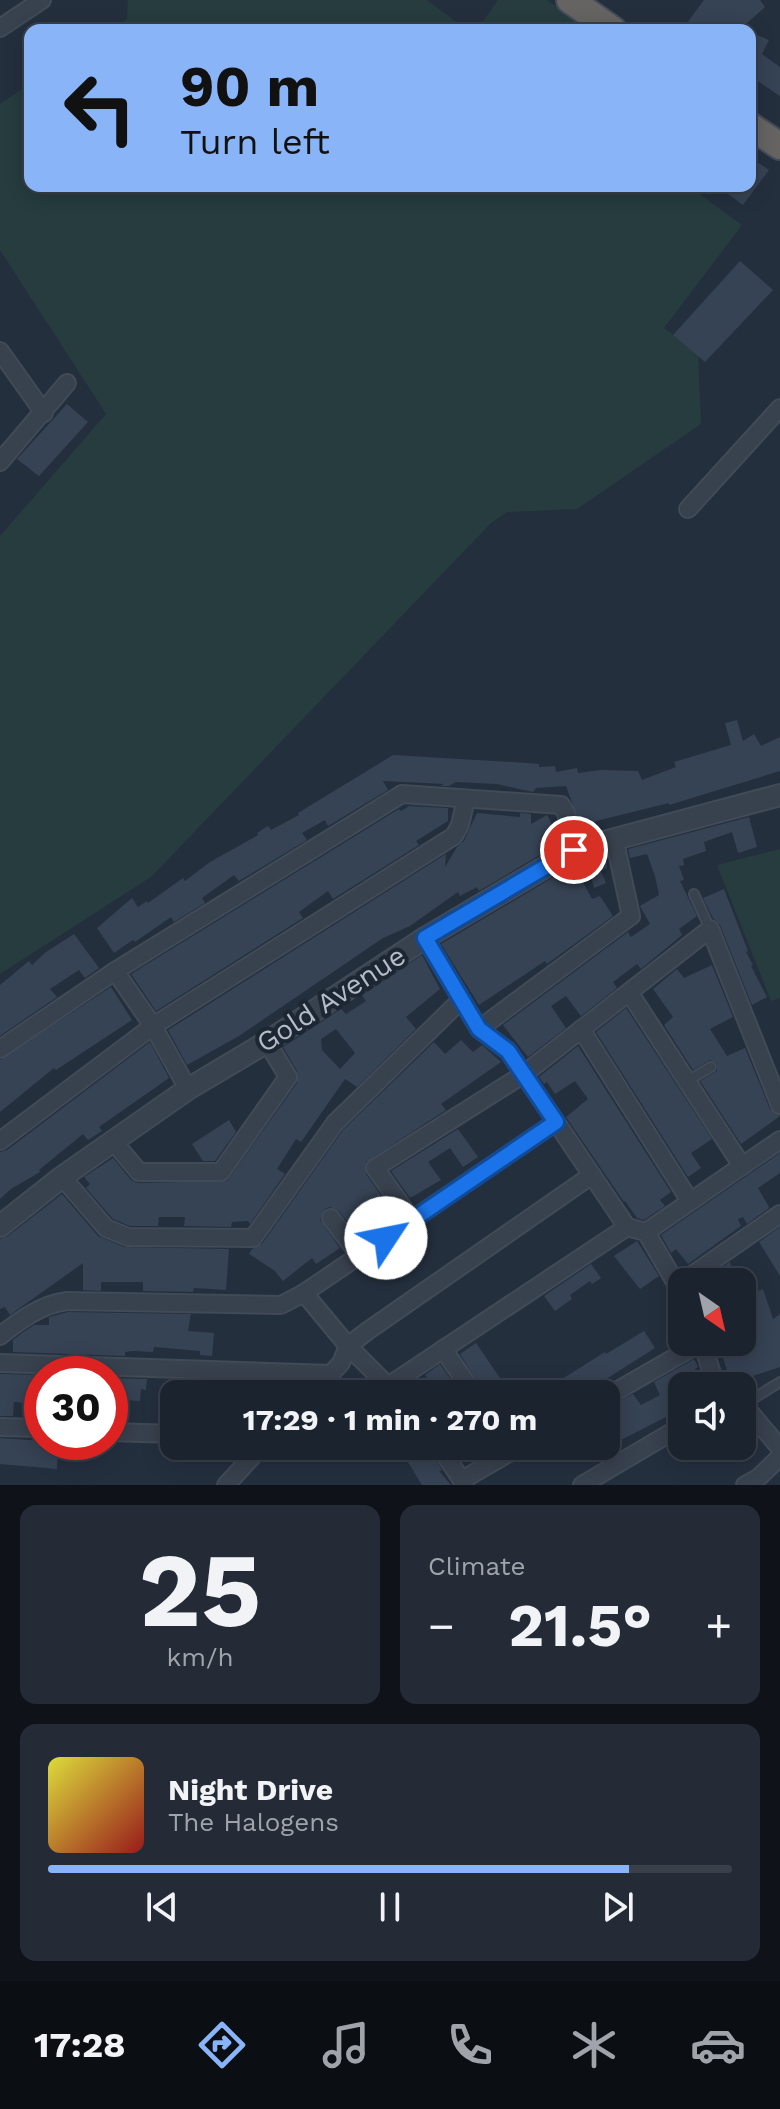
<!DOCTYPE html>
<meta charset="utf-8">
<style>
body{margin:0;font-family:"Work Sans",sans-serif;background:#242b36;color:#f1f3f6;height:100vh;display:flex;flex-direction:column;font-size:30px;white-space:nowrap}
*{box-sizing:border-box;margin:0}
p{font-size:26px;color:#a0a4aa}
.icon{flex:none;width:44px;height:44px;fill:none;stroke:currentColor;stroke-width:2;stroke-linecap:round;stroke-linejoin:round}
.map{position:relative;height:1485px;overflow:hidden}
.details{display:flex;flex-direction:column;gap:20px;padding:20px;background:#0f1319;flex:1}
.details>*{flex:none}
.hud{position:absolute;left:24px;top:24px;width:732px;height:168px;border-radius:16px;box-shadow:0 4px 20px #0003,0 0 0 2px #39404a;background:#8ab4f8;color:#111;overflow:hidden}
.needle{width:52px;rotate:146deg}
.controls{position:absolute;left:668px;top:1268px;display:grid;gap:16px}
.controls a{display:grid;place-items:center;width:88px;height:88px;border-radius:16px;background:#1b232e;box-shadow:0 4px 20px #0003,0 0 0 2px #39404a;font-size:40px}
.speed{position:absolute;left:24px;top:1356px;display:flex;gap:16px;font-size:40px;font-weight:700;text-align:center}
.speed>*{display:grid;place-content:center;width:104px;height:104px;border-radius:50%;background:#1b232e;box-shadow:0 4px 20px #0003,0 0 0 2px #39404a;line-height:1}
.speed .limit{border:12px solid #d22;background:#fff;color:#111}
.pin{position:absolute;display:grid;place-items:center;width:68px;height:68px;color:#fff;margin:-34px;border:4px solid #fff;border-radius:50%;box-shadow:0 2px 8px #0007}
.me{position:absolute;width:88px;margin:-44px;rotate:56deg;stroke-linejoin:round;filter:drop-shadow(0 0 6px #0008)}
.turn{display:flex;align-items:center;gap:28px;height:168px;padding:0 24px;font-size:36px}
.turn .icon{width:104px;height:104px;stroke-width:2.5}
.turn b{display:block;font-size:56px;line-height:68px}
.big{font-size:60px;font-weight:700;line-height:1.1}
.details .tile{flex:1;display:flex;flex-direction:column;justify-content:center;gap:12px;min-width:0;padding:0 28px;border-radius:16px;background:#242b36}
.details .dial{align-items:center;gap:0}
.dial b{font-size:104px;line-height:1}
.song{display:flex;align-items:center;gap:24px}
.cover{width:96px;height:96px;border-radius:12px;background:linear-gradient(135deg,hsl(60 70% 55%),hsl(0 70% 35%))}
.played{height:8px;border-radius:4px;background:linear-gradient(90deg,#8ab4f8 85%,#39404a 85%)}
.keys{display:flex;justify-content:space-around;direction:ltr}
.heat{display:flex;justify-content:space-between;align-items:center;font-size:44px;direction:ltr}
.details .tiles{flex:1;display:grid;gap:20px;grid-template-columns:1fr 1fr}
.tile:last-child{grid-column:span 2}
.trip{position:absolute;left:160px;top:1380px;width:460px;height:80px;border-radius:16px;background:#1b232e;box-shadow:0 4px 20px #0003,0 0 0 2px #39404a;font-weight:700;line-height:80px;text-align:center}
.dock{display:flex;height:128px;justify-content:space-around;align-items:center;background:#0b0e12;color:#a0a4aa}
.dock .icon{width:56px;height:56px}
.dock .selected{color:#8ab4f8}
.dock b{font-size:36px;color:#f1f3f6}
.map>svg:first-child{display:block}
.green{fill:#263c3f}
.building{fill:#364354;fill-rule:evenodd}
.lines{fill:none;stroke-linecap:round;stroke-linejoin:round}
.service-casing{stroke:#414a57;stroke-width:12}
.minor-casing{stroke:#414a57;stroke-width:20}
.tertiary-casing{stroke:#414a57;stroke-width:24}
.trunk-casing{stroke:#434c59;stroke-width:30}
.service{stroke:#38414e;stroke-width:8}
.minor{stroke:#38414e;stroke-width:16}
.tertiary{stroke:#38414e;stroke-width:20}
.trunk{stroke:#656462;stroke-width:26}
.route-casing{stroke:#114b97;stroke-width:20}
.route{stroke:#1a73e8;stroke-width:14}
.labels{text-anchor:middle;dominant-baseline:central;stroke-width:8;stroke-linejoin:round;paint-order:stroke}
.street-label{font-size:28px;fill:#b4bcc9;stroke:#1d2633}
</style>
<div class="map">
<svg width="780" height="1485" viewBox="0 0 780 1485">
<rect width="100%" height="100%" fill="#242f3e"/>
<g class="green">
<path d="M128,0H427L467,30H110L127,19Z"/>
<path d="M498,0H547L590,30H477Z"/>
<path d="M30,84V186H689L742,225L664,328L698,354L701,424L577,509L507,512L491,523L151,877L0,974V536L106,414L0,250V104Z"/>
<path d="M780,849V998L771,1001L717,865Z"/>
</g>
<g class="building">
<path d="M704,0H760L765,7L739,30H697L687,23Z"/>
<path d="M750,32L769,40L762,54L780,67V96L750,76Z"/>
<path d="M750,157L769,170L743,205L717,186H750Z"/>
<path d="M740,261L773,290L705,362L673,335Z"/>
<path d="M67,404L88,422L39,476L17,459Z"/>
<path d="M737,720L743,741L754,734L761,746L780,737V771L669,805V803L580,825L566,786L536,788L533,792L497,784L456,782L449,786H441L444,784L383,781L388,790L328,826L325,820L302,833L307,840L239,881L234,875L202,898L205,903L174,922L171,917L135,942L133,940L114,953L97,928L132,898L138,907L147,901L148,903L183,878L185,881L210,862L258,835L257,833L268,826L271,830L299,815L298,813L393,755L527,763L539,764V767L555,766L556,772L577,768L578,773L601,770L638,771L642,780L676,767L674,762L731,745L725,723Z"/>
<path d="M409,806L448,808V821L416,841L419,845L333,899L328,891L299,912L303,918L156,1011L131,974L399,809L401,811Z"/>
<path d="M477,813L520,817V813L531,814V824L547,815L554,828L541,836L550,849L479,891L477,887L460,896L458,892L410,926L383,938L239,1036L187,1065L168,1030L446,854L445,867L457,847L464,841Z"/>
<path d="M749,817L757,847L738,853L732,832L704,842L706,851L683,859L684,865L679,866L684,880L680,881L697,916L679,929L682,935L641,969L637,964L613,982L617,988L581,1016L566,996L551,1006L566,1028L528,1057L503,1025L628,932L631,937L650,924L640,906L659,895L655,876L647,854L630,858L628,849Z"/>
<path d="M606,855L607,868L601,871L606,883L594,888L586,860Z"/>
<path d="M574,865L592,899L600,896L613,916L547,964L545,961L479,1005L441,944Z"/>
<path d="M724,889L748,951L746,952L753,965L751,966L767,997L752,1005L720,925L713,918L703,898Z"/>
<path d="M74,934L99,968L85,978L79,970L50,989L57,997L0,1036V985L29,961L32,965L46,952Z"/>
<path d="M422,955L440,989L406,1017L416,1029L357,1087L345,1079L301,1142L296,1139L277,1169L285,1174L250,1224L248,1221L232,1222L231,1227L184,1226L185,1217H159L158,1226H130L113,1219L86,1188L90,1184L84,1177L113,1158L131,1180L138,1183L227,1181L297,1083V1071L283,1047L341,1009L346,1014L366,1001L362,995ZM336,1029L355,1053L340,1069L322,1050L321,1039Z"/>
<path d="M712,965L733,1017L710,1029L727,1056L745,1048L770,1109L780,1116L741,1144L700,1081L717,1071V1064L710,1060L693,1070L664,1025L673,1017L653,989L677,969L684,978Z"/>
<path d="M111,987L132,1020L56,1070L54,1068L0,1112V1060Z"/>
<path d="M626,1008L712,1139L691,1153L701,1168L688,1177L596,1032Z"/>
<path d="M461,1040L473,1052L482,1045L501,1062L441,1104L446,1110L366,1162V1174L392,1211L358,1235L339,1211L330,1207L325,1209L320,1220L340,1248L316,1264L312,1258L283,1281L275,1271L249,1254L252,1249L262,1244L343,1130L434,1042L445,1054Z"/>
<path d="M150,1042L169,1078L99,1127L102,1131L88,1140L83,1134L39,1170L40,1172L11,1189L0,1199V1152L7,1150Z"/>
<path d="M578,1046L671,1192L660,1200L665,1206L644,1220L637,1218L625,1201L624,1202L566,1117L588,1099L575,1081L555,1094L547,1082L544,1084L539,1077Z"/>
<path d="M229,1120L236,1132L215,1161H203L192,1144Z"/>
<path d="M458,1129L478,1157L463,1167L450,1148L428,1162L441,1180L410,1198L391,1171Z"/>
<path d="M780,1153V1173L758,1188L769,1207L768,1209L747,1224L743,1217L738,1219L741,1226L688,1264L676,1249L671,1253L661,1235Z"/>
<path d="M62,1194L98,1236L124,1247L229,1249L226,1290L194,1288L193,1292L143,1291V1282H101V1291L83,1290V1263L10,1315L5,1307L0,1309V1239L8,1236Z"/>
<path d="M780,1227V1276L759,1242Z"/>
<path d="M637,1241L659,1276L640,1289L614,1256Z"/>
<path d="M730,1262L735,1282H701Z"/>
<path d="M591,1264L601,1278L592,1284L590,1281L570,1295L572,1299L555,1311L544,1296Z"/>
<path d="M763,1289L773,1319L780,1314V1367L731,1383L718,1342H742V1297Z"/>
<path d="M68,1312L191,1314L188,1331L214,1333L212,1356L200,1355V1351L154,1347L153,1352L133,1351L125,1352V1356L13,1352V1340L22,1333L34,1325H49V1317Z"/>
<path d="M644,1331L655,1348L592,1388L595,1394H538L605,1352L606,1354Z"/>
<path d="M476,1343L504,1384L510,1394H485L460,1354Z"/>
<path d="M694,1359L698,1367L694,1370L703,1386H682V1402L666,1411L668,1416L617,1442L606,1421V1408L633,1394L641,1405L660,1395L654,1382Z"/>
<path d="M440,1364L461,1394H438L425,1375Z"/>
<path d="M0,1374L42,1375V1405L14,1402L13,1416H0Z"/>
<path d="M110,1378L147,1379L146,1390L141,1389L140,1401L123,1400V1406L110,1405Z"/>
<path d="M0,1438L58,1442L57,1469L0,1464Z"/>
<path d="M398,1446H428L442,1470L439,1471L451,1485H422Z"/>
</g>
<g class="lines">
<defs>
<g id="service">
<path d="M694,894L710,929"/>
<path d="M687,1081L711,1067"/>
<path d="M743,1405L780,1382"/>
</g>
<g id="minor">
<path d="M0,28L42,0"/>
<path d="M0,351L44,413"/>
<path d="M0,462L67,383"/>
<path d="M688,509L780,408"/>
<path d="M425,938L479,1029L508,1051L627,1227L646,1232L682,1294"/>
<path d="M115,971L153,1026L188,1089"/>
<path d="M629,992L742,1166"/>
<path d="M479,1029L631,916L614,838"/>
<path d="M581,1029L690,1201"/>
<path d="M0,1049L115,971L402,794L561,805L566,813L574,850"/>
<path d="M0,1141L153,1026L454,836L460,825L466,799"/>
<path d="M113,1141L139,1172H221L288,1077L267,1042"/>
<path d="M62,1177L106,1228L128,1237L253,1238L335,1123L461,1000"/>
<path d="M331,1218L359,1255"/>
<path d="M412,1220L375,1168L524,1074L710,929L780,1105"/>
<path d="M646,1232L780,1140"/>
<path d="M682,1282L780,1214"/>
<path d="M304,1293L348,1346L394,1392"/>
<path d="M0,1336C20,1320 42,1304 67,1301L281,1305L304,1293L556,1122"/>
<path d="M702,1342L716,1386"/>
<path d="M443,1349L474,1394"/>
<path d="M0,1363L332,1374"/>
<path d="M388,1386L627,1227"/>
<path d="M312,1394L341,1363L348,1346L366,1332L592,1175"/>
<path d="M606,1397L702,1342"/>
<path d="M742,1403L780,1448"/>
<path d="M0,1427L42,1428"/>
<path d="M110,1432L174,1434"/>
<path d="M439,1446L465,1485"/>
<path d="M462,1480L521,1446"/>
<path d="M226,1485L262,1446"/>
<path d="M582,1485L682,1426"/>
<path d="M745,1485L758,1478L780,1457"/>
</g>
<path id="tertiary" d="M0,1226L62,1177L188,1089L267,1042L425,938L574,850L780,795"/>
<g id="trunk">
<path d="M570,0L613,30"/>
<path d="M750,126L780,146"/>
</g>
</defs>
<use href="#service" class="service-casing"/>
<use href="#minor" class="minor-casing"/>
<use href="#tertiary" class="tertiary-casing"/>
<use href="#trunk" class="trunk-casing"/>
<use href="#service" class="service"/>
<use href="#minor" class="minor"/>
<use href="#tertiary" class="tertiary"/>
<use href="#trunk" class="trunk"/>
</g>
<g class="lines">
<defs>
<path id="route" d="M386,1238L556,1122L508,1051L479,1029L425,938L574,850"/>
</defs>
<use href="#route" class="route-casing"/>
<use href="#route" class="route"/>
</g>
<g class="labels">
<g class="street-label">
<text transform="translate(331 999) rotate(-33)">Gold Avenue</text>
</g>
</g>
</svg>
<div class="controls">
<a><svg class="needle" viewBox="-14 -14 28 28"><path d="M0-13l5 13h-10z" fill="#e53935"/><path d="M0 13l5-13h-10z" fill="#a0a4aa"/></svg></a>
<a><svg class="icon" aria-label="sound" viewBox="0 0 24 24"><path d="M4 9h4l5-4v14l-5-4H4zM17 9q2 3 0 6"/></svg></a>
</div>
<div class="speed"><div class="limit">30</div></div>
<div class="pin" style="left:574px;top:850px;background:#d93025"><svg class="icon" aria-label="arrive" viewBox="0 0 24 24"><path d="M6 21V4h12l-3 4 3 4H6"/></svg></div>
<svg class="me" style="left:386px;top:1238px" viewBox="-20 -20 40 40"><circle r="19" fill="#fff"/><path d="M0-13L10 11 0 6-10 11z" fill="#1a73e8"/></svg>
<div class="trip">17:29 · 1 min · 270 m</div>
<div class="hud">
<div class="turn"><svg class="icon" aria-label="left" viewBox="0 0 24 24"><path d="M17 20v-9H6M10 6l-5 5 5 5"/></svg><div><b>90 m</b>Turn left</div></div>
</div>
</div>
<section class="details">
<div class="tiles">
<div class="tile dial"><b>25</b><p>km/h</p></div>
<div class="tile"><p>Climate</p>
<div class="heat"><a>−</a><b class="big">21.5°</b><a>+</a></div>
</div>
<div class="tile">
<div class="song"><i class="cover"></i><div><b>Night Drive</b><p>The Halogens</p></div></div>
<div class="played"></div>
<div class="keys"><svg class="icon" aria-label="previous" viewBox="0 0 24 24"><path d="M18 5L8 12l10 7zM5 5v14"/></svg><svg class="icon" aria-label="pause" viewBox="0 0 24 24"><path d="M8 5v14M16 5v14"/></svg><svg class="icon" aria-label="next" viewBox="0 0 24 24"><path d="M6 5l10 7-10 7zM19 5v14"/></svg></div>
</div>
</div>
</section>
<nav class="dock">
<b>17:28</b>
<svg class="icon selected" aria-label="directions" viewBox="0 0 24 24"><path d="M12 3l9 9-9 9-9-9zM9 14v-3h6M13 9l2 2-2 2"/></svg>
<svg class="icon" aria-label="music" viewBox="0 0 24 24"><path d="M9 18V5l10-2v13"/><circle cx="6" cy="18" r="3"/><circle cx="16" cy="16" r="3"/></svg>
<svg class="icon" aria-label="phone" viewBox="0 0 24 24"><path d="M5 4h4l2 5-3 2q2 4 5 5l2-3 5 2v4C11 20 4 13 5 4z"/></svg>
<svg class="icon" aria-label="climate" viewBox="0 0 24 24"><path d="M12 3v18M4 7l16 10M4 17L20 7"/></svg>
<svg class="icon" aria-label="car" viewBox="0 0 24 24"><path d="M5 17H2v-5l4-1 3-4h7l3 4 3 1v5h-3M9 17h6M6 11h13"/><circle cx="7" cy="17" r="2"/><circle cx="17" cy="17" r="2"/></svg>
</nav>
